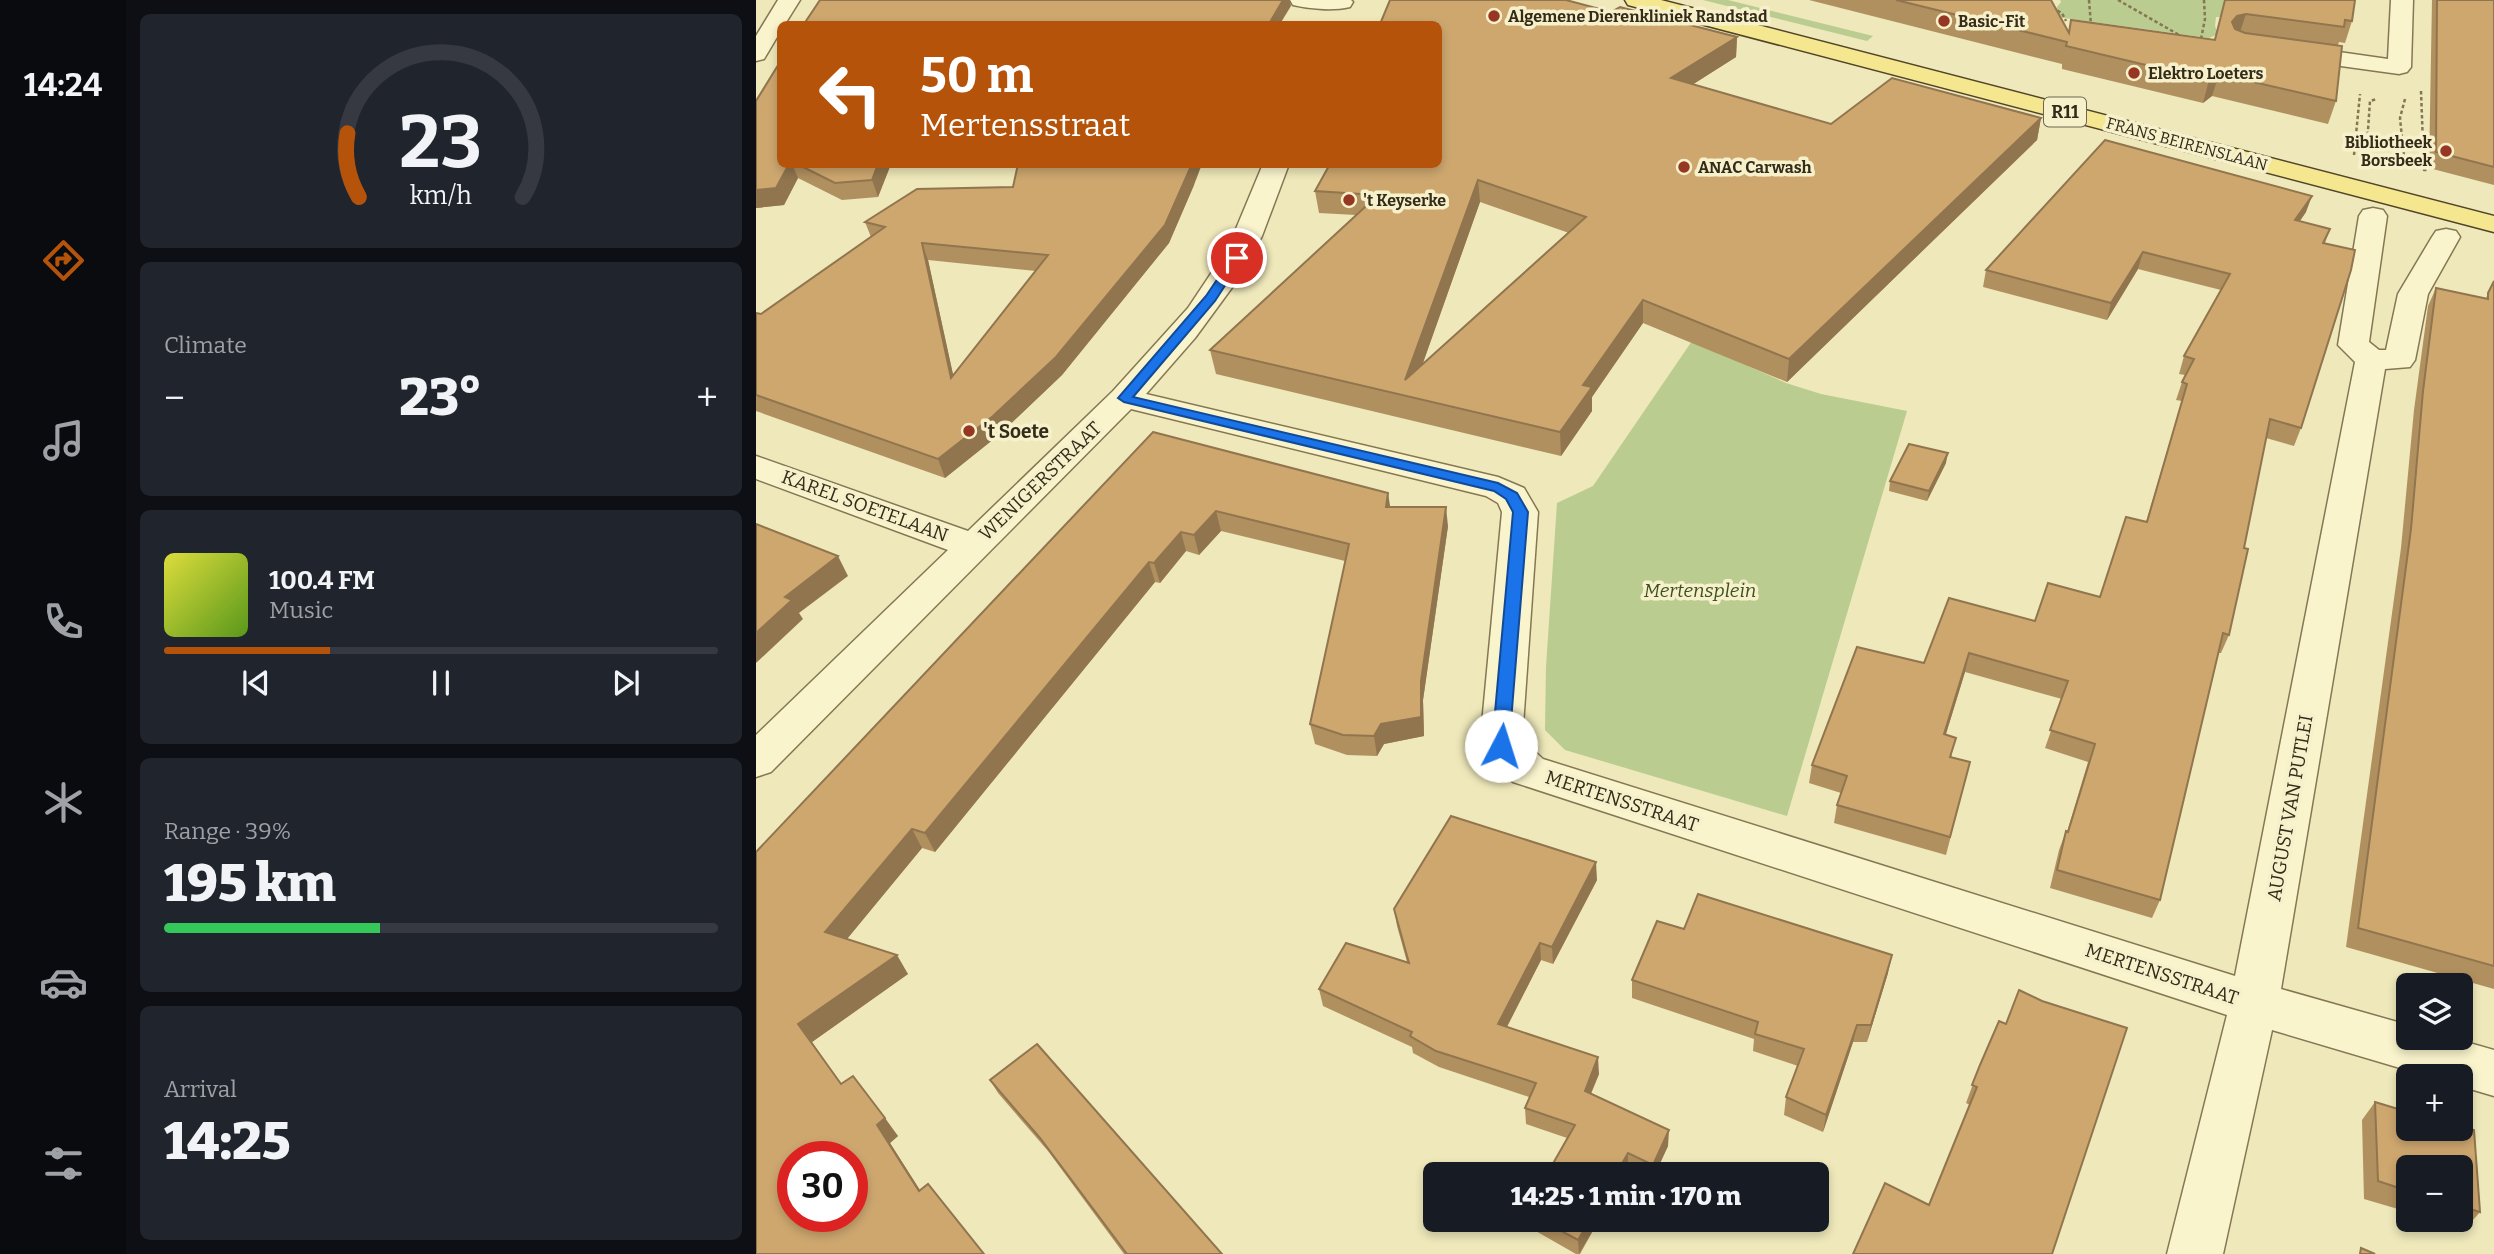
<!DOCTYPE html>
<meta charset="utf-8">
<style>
body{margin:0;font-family:Bitter,serif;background:#20242c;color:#f1f3f6;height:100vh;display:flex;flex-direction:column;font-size:26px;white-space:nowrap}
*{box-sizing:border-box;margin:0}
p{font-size:23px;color:#9ea1a6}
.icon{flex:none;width:38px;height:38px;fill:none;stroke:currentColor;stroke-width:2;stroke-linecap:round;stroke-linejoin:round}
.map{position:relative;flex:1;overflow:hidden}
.details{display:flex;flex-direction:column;gap:14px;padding:14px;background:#0d0f14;width:630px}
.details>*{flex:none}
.banner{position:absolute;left:21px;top:21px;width:665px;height:147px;border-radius:10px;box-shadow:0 4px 10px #0003;background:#b45309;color:#fff;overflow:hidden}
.fabs{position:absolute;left:1640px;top:973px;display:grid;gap:14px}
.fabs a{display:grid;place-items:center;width:77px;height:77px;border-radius:10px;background:#171b24;box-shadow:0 4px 10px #0003;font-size:35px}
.speed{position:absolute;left:21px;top:1141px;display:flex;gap:14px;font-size:35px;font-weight:700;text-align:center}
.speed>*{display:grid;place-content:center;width:91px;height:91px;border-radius:50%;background:#171b24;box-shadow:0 4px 10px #0003;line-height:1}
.speed .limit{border:10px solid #d22;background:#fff;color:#111}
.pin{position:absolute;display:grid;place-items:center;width:60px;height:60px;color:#fff;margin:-30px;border:4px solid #fff;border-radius:50%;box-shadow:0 2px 7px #0007}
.me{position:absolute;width:77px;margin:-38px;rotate:5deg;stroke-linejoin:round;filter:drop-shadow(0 0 5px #0008)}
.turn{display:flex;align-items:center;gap:24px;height:147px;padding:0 28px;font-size:32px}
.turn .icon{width:91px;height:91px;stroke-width:2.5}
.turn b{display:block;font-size:49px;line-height:60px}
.big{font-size:52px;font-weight:800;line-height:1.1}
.details .tile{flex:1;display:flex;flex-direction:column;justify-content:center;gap:10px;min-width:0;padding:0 24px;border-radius:10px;background:#20242c}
.details .dial{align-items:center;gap:0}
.dial svg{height:182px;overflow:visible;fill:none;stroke:#363941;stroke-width:7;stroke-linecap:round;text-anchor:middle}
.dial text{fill:#f1f3f6;stroke:none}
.song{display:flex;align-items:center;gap:21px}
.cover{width:84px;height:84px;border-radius:10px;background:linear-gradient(135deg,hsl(60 70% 55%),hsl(90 70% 35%))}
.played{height:7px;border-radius:4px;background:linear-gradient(90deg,#b45309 30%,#363941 30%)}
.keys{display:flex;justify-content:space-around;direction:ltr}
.heat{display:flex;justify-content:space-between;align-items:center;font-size:38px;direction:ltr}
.charge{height:10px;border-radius:5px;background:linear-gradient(90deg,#34c759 39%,#363941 0)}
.trip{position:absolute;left:667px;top:1162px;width:406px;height:70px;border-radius:10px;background:#171b24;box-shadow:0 4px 10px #0003;font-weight:800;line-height:70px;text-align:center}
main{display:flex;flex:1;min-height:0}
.tabs{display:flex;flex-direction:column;width:126px;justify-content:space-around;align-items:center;background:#090b0e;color:#9ea1a6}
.tabs .icon{width:49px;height:49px}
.tabs .on{color:#b45309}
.tabs b{font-size:32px;color:#f1f3f6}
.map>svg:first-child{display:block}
.green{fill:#bacc8f}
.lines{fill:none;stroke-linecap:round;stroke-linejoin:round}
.minor-casing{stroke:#857754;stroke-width:3}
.major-casing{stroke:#524429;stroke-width:3}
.path{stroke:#857754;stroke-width:2.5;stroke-dasharray:3.5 2.5;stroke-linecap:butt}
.minor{fill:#faf4cd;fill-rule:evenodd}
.major{fill:#f5e78f;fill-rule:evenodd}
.wall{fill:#b1905f;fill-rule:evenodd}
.shaded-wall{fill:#90754e}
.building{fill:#cea76f;stroke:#90754e;stroke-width:2;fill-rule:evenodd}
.route{fill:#1a73e8;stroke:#114b97;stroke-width:2}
.poi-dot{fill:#963723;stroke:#f6f1ca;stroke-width:2.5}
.labels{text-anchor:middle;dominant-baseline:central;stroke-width:7;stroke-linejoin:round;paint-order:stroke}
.far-poi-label{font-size:16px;font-weight:bold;fill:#342b1a;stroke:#f6f1ca;text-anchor:start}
.far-street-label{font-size:16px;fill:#342b1a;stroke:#f6f1ca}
.shield{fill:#f6f1ca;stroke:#6e664f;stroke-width:2}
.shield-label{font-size:18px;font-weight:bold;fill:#342b1a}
.poi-label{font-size:19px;font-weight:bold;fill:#342b1a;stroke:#f6f1ca;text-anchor:start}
.street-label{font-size:19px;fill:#342b1a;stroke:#f6f1ca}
.park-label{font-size:19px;font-style:italic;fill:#3c5120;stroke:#f6f1ca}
</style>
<main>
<nav class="tabs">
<b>14:24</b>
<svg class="icon on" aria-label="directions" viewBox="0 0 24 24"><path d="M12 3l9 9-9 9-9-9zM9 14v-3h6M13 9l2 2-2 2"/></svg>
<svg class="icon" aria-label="music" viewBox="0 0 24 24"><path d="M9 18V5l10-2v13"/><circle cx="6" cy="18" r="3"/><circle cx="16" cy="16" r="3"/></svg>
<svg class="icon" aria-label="phone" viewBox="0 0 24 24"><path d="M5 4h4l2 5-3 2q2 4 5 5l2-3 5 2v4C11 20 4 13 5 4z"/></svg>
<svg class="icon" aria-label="climate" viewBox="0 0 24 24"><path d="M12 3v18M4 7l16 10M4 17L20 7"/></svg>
<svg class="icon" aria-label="car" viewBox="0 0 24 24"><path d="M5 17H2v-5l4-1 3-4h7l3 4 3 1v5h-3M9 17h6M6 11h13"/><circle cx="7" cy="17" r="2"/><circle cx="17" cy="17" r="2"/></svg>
<svg class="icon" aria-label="filters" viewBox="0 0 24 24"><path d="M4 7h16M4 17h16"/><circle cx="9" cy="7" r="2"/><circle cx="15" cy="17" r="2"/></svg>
</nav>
<section class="details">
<div class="tile dial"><svg viewBox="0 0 100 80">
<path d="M14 69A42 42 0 1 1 86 69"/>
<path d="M14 69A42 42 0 0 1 9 41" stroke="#b45309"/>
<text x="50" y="56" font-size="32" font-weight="700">23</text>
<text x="50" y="72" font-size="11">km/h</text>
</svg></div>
<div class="tile"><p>Climate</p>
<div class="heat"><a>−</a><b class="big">23°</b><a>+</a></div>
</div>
<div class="tile">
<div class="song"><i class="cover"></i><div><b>100.4 FM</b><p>Music</p></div></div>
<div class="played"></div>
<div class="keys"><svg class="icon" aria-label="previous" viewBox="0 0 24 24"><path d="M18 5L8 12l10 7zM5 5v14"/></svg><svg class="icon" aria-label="pause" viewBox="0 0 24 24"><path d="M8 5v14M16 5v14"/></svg><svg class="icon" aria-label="next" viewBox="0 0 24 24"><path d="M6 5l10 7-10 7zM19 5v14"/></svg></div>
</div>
<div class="tile"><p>Range · 39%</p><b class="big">195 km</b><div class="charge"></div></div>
<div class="tile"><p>Arrival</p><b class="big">14:25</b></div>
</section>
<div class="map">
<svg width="1738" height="1254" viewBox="0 0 1738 1254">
<rect width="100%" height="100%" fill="#eee8ba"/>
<g class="green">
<path d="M947,0H972L1117,36L1111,41Z"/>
<path d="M1304,0H1473L1466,17H1460L1459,26L1462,34L1453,38L1294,16L1305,2Z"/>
<path d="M936,341L1030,383L1065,394L1151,411L1031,816L809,750L789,730L790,667L801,503L837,486Z"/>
</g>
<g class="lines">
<defs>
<g id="minor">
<path d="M22,0H44L29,24H24V32L8,59L0,61V36Z"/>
<path d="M534,0H595L597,2L594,7C577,11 554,9 537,5Z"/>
<path d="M1635,0H1657L1655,67L1651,72L1643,74L1534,59L1526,57L1523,52L1526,47L1534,45L1632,59Z"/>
<path d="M507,164H533L506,236L483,278L439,338L390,394L742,477L768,488L782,512L766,740L787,759L1479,976L1599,362L1582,345L1603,216L1607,210L1617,208L1627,210L1631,216L1613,342L1623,350H1630L1642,294L1676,237L1680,231L1690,229L1700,231L1704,237L1672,294L1659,360L1654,367L1629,369L1525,989L1652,1025V1038H1696L1738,1050V1096L1704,1086V1076H1671L1516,1030L1467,1254H1411L1471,1015L757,782L730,756L724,745L746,512L742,503L730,496L375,409L15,772L0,777V735L192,550L0,479V456L212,531L357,391L432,308L472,248Z"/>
</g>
<path id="major" d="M869,0H905L1738,216V232L872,5Z"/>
</defs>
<use href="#minor" class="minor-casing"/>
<use href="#major" class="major-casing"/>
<g class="path">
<path d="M1333,0L1335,25"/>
<path d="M1362,0L1425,36"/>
<path d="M1296,8L1306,13L1310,21"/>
<path d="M1445,39L1449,19L1448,0"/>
<path d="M1665,91L1668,170H1671"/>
<path d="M1649,99L1644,118L1649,167"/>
<path d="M1598,155L1604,94"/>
<path d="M1610,159L1614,101L1621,99"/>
</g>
<use href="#minor" class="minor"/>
<use href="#major" class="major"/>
</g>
<g class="wall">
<path d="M1053,0H1295L1313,33L1458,40L1469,0L1596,21L1589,43L1583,42L1582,45L1580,101L1572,124L1456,96L1447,103L1306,69V64Z"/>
<path d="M1676,0H1738V185L1673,168Z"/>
<path d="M855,12L981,37L980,57L937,84L1075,124L1285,118L1281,140L1031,382L887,323L836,397V411L805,456L460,374L454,350L600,215L563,213L559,191ZM724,202L813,233L666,365Z"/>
<path d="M0,101L24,164H135L122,197L86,200L42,178L28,205L0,208Z"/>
<path d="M438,185L413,243L306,375L244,434L189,478L0,411V313L5,314L115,237L109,222L257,187ZM172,260L280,271L197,375Z"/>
<path d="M1550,212L1544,221L1574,229L1569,243L1545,428L1538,446L1510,438L1488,548L1473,635L1465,653H1462L1404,900L1396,918L1294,888L1303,850L1310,831L1311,832L1332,762L1289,748L1306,699L1209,672L1190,734L1196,757L1214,762L1190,855L1078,823L1081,805L1085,793L1053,783L1056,765L1168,663L1344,597L1390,522L1426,401L1420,400L1426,382L1429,375L1423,374L1428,356L1465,290L1382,269L1351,320L1227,287L1230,270Z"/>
<path d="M1738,281V989L1590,947L1645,548L1658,410L1672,306L1680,288L1730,298Z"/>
<path d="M397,432L634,507L692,526L667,700L668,736L628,744L621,756L591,755L559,744L554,724L589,561L465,531L443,555L430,551L404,583L399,582L179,852L166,848L91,939L152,974L56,1042L85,1084L142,1136L134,1143L164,1190L228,1254H0V852Z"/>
<path d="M1190,463L1171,501L1133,491L1134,481Z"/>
<path d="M841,880L797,964L785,960L751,1027L843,1074L835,1094L912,1146L899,1174H883L872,1169L869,1174H791L811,1138L770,1124L769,1108L773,1097L683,1067L657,1053L656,1047L567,1006L563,989L651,962L641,926L638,909Z"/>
<path d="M928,929L1132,973L1111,1042H1097L1067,1132L1028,1115L1030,1097L1042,1066L997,1051L998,1039L876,998V980Z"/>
<path d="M1224,1065L1296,1254L1173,1205L1214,1105L1210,1103Z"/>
<path d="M234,1080L466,1254H368L292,1151L242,1093Z"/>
<path d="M1619,1102L1652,1112V1129H1704V1126L1718,1130L1724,1212L1709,1229L1677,1220H1704V1167H1652V1212L1608,1199L1606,1120Z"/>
<path d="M771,1220H843L824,1254H820L771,1226Z"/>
</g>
<g class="shaded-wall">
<path d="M527,0H534L535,6L524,24H513Z"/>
<path d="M1490,14L1483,35L1470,44L1476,22L1481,16Z"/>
<path d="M981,37L980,57L914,99L915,78Z"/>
<path d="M1463,74L1456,96L1447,103L1453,80Z"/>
<path d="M1285,118L1281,140L1031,382L1033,359Z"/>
<path d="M33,164H36L42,178L28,205L0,208V190Z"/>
<path d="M122,164H135L122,197L116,180Z"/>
<path d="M436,164H446L438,185L413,243L306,375L244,434L189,478L182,459Z"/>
<path d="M722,180L724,202L655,397L649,380Z"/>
<path d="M1556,196L1550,212L1533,236L1539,220Z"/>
<path d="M166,243L172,260L202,397L195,378Z"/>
<path d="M1387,252L1382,269L1351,320L1355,303Z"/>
<path d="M887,300V323L836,397V411L805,456L804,432L827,385Z"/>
<path d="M1192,453L1190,463L1171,501L1173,491Z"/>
<path d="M632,493L635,512L630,507Z"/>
<path d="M690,507L692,526L667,700L668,736L628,744L621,756L618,736L625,724L665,681Z"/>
<path d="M460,511L465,531L443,555L438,535Z"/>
<path d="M425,532L430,551L404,583L398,563Z"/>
<path d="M82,556L92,576L43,613L47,619L0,663V633L29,597Z"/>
<path d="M393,562L399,582L179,852L169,833Z"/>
<path d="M1213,653L1209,672L1184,753L1188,734Z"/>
<path d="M156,829L166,848L81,951L69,932Z"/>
<path d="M840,862L841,880L797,964L796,947Z"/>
<path d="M784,943L785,960L744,1040L742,1024Z"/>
<path d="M141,955L152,974L56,1042L42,1024Z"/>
<path d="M1136,955L1132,973L1111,1042L1115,1025Z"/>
<path d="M1101,1025L1097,1042L1067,1132L1070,1115Z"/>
<path d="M842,1057L843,1074L829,1107V1091Z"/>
<path d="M129,1118L142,1136L134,1143L175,1208L163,1191L121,1125Z"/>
<path d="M913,1130L912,1146L899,1174H896L897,1165Z"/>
<path d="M872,1153V1169L869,1174H860Z"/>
<path d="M834,1220H843L823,1254L822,1240Z"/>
</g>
<g class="building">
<path d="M64,0H527L513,24H48Z"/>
<path d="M634,0H810L855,12L864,7L981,37L915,78L1075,124L1136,78L1285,118L1033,359L887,300L827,385L836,387L804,432L454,350L622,195L559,191L574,164H682V24H624ZM722,180L830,217L649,380Z"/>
<path d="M1140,0H1295L1313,33L1315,20L1459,40L1469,0H1599L1596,21L1589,20L1588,27L1490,14L1481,16L1476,22L1479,29L1489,33L1586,46L1580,101L1463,74L1453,80L1310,46L1311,42Z"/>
<path d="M1681,0H1738V167L1680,152Z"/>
<path d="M24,62V164H33L20,188L0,190V101Z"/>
<path d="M1349,140L1556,196L1539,220L1574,229L1567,243L1599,250L1595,270L1545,428L1514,419L1488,548L1492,549L1473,635L1467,633L1404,900L1301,870L1310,831L1312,832L1339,744L1294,730L1312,681L1213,653L1188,734L1200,738L1194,757L1214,762L1194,837L1081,805L1091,776L1056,765L1101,647L1168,663L1193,598L1279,621L1292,583L1344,597L1370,517L1391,522L1431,384L1426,382L1438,359L1428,356L1474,274L1387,252L1355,303L1230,270Z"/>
<path d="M41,164H122L116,180L79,183Z"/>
<path d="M262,164H436L409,225L300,357L237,416L182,459L0,395V313L5,314L129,227L109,222L161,189L257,187ZM166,243L292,255L195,378Z"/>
<path d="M1738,281V966L1602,928L1655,529L1667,391L1680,288L1732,299V293Z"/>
<path d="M397,432L632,493L630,507H690L665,681V717L625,724L618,736L587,735L554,724L593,544L460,511L438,535L425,532L398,563L393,562L169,833L156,829L69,932L141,955L42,1024L85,1084L97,1076L129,1118L121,1125L163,1191L172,1184L228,1254H0V852ZM37,1157H96V1216H37Z"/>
<path d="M1153,444L1192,453L1173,491L1134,481Z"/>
<path d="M0,524L82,556L29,597L36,600L0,633Z"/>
<path d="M695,816L840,862L796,947L784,943L742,1024L842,1057L829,1091L913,1130L897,1165L872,1153L860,1174H791L819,1125L769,1108L780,1083L680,1051L654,1036L656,1032L563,989L590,943L653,963L638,909Z"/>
<path d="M942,894L1136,955L1115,1025H1101L1070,1115L1030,1097L1048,1049L999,1034L1002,1022L876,980L901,921L928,929Z"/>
<path d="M1263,990L1286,1001L1371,1028L1296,1254H1097L1129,1183L1173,1205L1221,1087L1216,1085L1224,1065L1243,1021L1250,1024Z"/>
<path d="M281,1044L466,1254H371L284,1138L234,1080Z"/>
<path d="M1619,1102L1652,1112V1129H1704V1126L1718,1130L1724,1212L1704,1206V1167H1652V1191L1622,1181Z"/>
<path d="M785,1220H834L822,1240Z"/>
<path d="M1605,1248L1619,1254H1604Z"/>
</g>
<path class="route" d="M481,255L487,258L459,301L377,397L742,483L761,493L772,512L753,746L751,750H739L736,746L757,512L750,499L738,491L368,402L362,398L450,296L477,256Z"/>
<g class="poi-dot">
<circle cx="738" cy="16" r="7"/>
<circle cx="1188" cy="21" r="7"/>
<circle cx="1378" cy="73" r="7"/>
<circle cx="1690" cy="151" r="7"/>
<circle cx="928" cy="167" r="7"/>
<circle cx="593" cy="200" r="7"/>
<circle cx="213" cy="431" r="7"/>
</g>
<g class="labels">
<g class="far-poi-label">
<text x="752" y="16">Algemene Dierenkliniek Randstad</text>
<text x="1202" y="21">Basic-Fit</text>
<text x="1392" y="73">Elektro Loeters</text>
<text x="1676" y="142" text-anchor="end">Bibliotheek<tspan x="1676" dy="18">Borsbeek</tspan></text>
<text x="942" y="167">ANAC Carwash</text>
<text x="607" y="200">'t Keyserke</text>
</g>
<g class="far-street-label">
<text transform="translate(1431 144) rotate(15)">FRANS BEIRENSLAAN</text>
</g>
<rect class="shield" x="1288" y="97.5" width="42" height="29" rx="5"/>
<g class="shield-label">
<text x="1309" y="112">R11</text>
</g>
<g class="poi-label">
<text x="227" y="431">'t Soete</text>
</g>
<g class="street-label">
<text transform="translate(284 481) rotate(-44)">WENIGERSTRAAT</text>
<text transform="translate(109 506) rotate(20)">KAREL SOETELAAN</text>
<text transform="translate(866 801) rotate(18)">MERTENSSTRAAT</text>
<text transform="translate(1534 808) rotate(-80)">AUGUST VAN PUTLEI</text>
<text transform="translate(1406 974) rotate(18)">MERTENSSTRAAT</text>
</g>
<g class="park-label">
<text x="944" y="590">Mertensplein</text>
</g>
</g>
</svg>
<div class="fabs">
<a><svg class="icon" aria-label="layers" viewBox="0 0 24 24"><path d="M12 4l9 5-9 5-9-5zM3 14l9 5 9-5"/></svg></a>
<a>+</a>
<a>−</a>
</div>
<div class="speed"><div class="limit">30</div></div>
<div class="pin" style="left:481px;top:258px;background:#d93025"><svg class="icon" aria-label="arrive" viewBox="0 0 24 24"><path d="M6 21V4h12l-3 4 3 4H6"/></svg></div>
<svg class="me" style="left:745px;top:746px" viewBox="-20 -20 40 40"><circle r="19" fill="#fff"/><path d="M0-13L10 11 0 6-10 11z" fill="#1a73e8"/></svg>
<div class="trip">14:25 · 1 min · 170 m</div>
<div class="banner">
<div class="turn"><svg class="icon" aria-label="left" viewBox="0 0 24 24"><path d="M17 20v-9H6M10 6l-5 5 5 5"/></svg><div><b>50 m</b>Mertensstraat</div></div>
</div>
</div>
</main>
